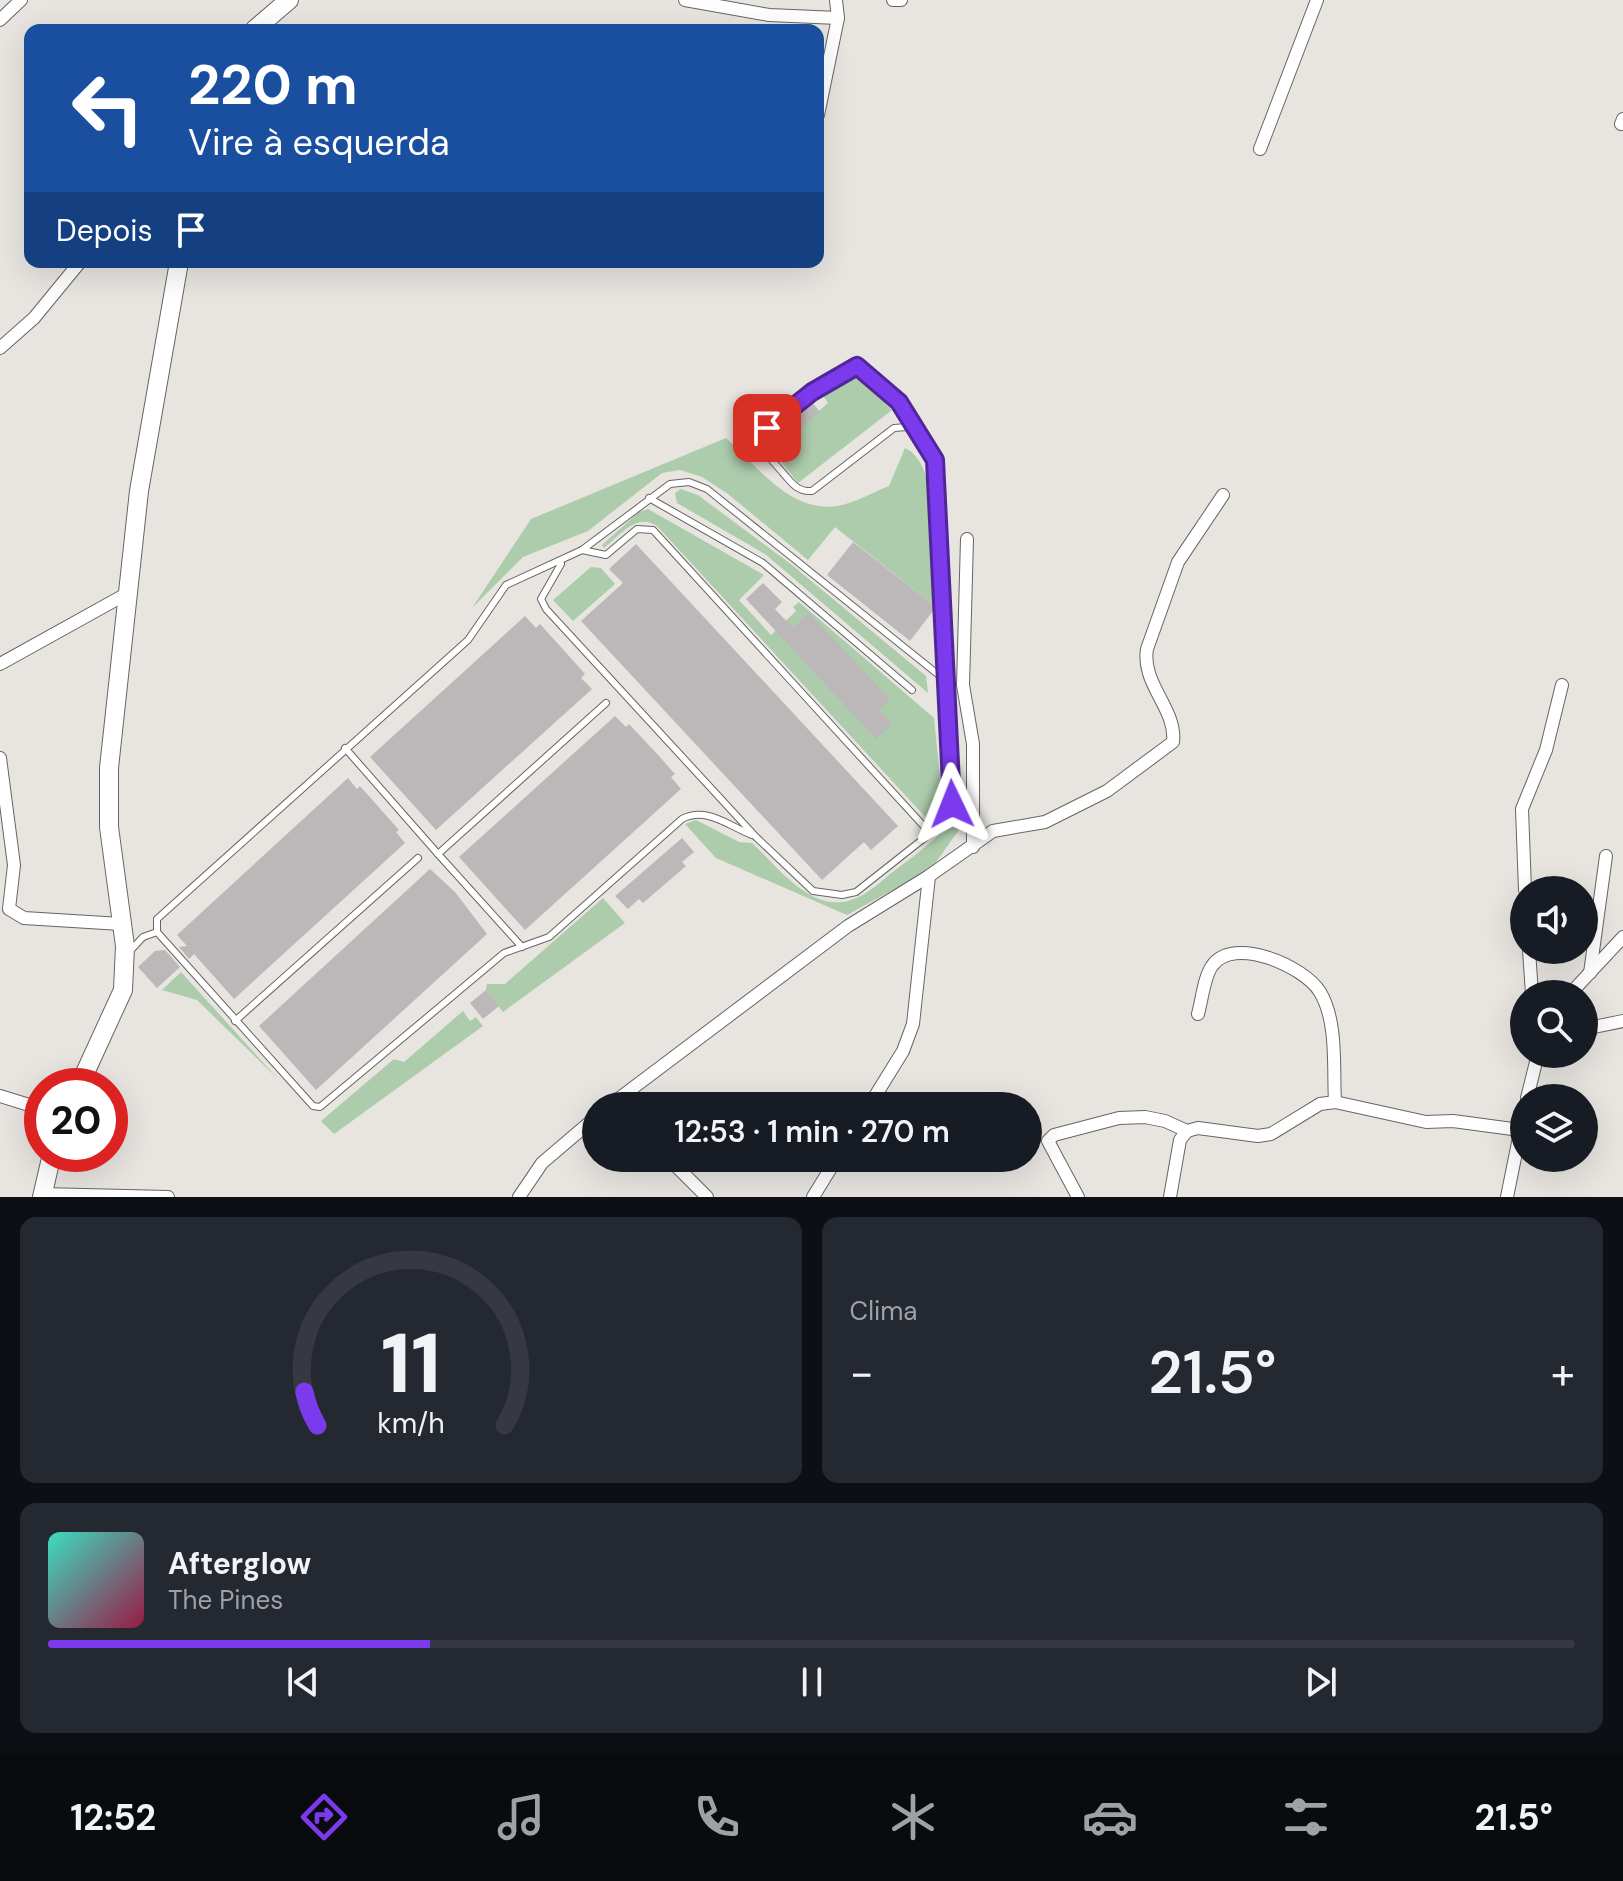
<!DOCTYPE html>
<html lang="pt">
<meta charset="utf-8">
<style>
body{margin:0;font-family:"DM Sans",sans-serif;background:#242831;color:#f1f3f6;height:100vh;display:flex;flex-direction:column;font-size:30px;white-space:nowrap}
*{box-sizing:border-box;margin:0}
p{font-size:26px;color:#9ea1a6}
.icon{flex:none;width:44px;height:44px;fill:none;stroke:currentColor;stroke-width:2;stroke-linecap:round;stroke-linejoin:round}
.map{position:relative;height:1197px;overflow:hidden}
.sheet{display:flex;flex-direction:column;gap:20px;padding:20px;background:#0d0f14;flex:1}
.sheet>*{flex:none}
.hud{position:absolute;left:24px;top:24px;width:800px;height:244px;border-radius:16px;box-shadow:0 8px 32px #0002;background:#1a4fa0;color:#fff;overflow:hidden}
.tools{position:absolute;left:1510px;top:876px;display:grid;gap:16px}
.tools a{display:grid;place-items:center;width:88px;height:88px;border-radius:50%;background:#171b24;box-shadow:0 8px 32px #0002;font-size:40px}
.speed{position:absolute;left:24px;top:1068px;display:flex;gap:16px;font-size:40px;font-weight:700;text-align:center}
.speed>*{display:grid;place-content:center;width:104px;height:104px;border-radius:50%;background:#171b24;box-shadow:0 8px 32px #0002;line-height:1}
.speed .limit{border:12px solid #d22;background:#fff;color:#111}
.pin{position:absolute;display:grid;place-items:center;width:68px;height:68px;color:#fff;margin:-34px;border-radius:16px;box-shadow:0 4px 12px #0006}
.me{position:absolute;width:88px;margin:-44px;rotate:358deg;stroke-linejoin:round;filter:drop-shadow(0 0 6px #0008)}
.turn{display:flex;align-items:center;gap:28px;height:168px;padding:0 32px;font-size:36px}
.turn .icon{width:104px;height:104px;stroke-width:2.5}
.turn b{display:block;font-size:56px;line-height:68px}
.then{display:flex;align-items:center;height:76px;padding:0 32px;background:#0003;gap:16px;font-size:30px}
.big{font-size:60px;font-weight:600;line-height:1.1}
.sheet .widget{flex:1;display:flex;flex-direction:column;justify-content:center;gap:12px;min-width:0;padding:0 28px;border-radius:16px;background:#242831}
.sheet .dial{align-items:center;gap:0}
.dial svg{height:208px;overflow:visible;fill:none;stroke:#363941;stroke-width:7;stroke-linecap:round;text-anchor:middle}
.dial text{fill:#f1f3f6;stroke:none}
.song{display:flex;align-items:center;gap:24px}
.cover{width:96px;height:96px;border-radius:12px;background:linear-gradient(135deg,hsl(170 70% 55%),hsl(340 70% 35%))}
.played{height:8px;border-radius:4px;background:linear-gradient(90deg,#7c3aed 25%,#363941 25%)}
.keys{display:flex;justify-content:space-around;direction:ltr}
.heat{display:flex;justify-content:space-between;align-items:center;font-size:44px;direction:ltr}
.sheet .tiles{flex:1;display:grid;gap:20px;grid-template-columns:1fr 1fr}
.widget:last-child{grid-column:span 2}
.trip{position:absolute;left:582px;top:1092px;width:460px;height:80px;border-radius:40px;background:#171b24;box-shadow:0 8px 32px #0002;font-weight:600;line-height:80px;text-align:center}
.dock{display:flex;height:128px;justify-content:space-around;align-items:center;background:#090b0e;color:#9ea1a6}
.dock .icon{width:56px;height:56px}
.dock .current{color:#7c3aed}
.dock b{font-size:36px;color:#f1f3f6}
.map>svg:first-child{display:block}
.green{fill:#acccac}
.building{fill:#bcb7b9}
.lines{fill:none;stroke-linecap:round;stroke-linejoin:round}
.lane-casing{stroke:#676561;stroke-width:8}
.street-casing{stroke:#676561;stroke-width:14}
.secondary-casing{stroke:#676561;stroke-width:20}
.lane{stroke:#fff;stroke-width:6}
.street{stroke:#fff;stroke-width:12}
.secondary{stroke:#fff;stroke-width:18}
.route-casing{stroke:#51269a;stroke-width:20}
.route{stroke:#7c3aed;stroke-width:14}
</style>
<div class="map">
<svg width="1623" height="1197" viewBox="0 0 1623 1197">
<rect width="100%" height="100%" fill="#e8e5e1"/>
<g class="green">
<path d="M855,375L892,410L798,483L772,450L828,403L820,391Z"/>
<path d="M726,438C758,467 790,513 837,506C855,503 873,492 889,486L905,448C944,466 931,568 936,607L835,527L808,560L728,494L702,477L680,470L662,473L588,531L523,557L472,608L531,519Z"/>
<path d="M681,489L698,495L792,565L926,676L928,693L765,554L677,503L675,493Z"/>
<path d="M648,509L764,575L739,600L771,635L796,611L793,607L799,602L934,718L943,805L929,821L657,526C637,512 620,535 604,548L602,545L639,512Z"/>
<path d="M591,567L601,568L615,584L573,621L553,600Z"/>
<path d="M953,817L964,823L931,869L847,915L716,858L685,824L696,820L739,842L752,843C778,867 813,916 854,899C869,894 882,880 894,871C916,854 938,840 953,817Z"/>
<path d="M603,898L625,923L503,1012L486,990L487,984H505Z"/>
<path d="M181,972L278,1079L197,1000L162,990Z"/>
<path d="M463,1011L470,1021L476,1017L483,1026L334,1134L321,1121L394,1059L404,1062Z"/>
</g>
<g class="building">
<path d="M811,401L820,412L787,439L778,427Z"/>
<path d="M853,542L936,607L910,641L827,575Z"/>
<path d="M636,544L898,826L871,850L864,842L822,880L581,621L623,583L609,569Z"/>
<path d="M763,583L782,602L775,609L793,628L809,613L890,699L879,710L892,724L876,739L746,599Z"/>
<path d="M525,616L536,628L540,624L569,656L585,674L581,678L592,689L436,830L370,757Z"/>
<path d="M615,716L626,727L629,724L659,756L675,774L671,777L681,789L525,930L459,857Z"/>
<path d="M348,778L357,789L360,786L399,830L396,832L405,843L234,999L194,954L189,959L179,947L187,946L177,935Z"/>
<path d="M682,838L694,852L682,862L686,866L643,903L639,899L628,909L615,896Z"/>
<path d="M430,869L455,892L487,934L316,1090L259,1026Z"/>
<path d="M165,950L180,967L157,988L138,967L155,951Z"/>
<path d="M486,990L499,1006L483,1019L470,1003Z"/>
</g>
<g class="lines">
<defs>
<g id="lane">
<path d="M857,366L899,402L922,435L907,427L894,428L812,491C797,492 792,483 783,473C776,464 763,454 763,442C762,418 838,377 857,366Z"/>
<path d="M649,498L763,563L912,690"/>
<path d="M582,550L606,555L637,529L653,530L931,834"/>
<path d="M561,564L541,599L546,609L756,837L813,891L842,895L856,892L946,821L952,804L935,460L922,435"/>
<path d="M345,748L438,854"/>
<path d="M157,932V919L468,640L506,585L582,550L670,484L689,482L707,489L945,680"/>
<path d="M522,947L438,854L606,703"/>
<path d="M130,951L143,937L157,932L313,1106L320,1107L504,953L549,937L682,819C706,806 729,826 752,835"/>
<path d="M235,1021L418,858"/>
</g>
<g id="street">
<path d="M685,0L769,15L838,18"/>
<path d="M893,0H901"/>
<path d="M0,20L21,0"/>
<path d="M818,115L838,18L836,0"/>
<path d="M1621,124L1623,119"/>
<path d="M1260,149L1317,0"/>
<path d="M0,348L34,318L80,262"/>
<path d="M967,539L963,685L973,744V847"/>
<path d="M0,664L128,593"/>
<path d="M0,758L14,865L9,909L24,918L121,924"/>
<path d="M1525,890L1522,809L1546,750L1562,685"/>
<path d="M1529,950L1532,994"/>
<path d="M1590,973L1606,856"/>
<path d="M1570,994L1623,937"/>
<path d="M1198,1014C1202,1000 1204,977 1212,966C1233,935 1304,966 1320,992C1338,1022 1333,1068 1335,1102"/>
<path d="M1584,1029L1623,1021"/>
<path d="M0,1096L42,1109"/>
<path d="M1527,1098L1538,1054"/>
<path d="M609,1106L848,926L929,876L993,831L1045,822L1107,791L1173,742C1177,709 1141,684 1147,649L1178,562L1223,495"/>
<path d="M869,1106L903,1051L913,1024L929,876"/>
<path d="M668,1158L707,1197"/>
<path d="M42,1194L168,1197"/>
<path d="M519,1197L542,1163L596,1117"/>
<path d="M813,1197L837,1158"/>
<path d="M1078,1197L1048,1141L1054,1135L1119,1118L1145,1117L1165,1121L1187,1131L1198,1128L1258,1136L1271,1134L1320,1104L1335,1102L1426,1122L1453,1121L1520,1130"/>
<path d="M1170,1197L1180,1140L1187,1131"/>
<path d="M1507,1197L1524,1113"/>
</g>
<g id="secondary">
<path d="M254,30L289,0"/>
<path d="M79,1086L123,990L125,946L109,827V768L139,491L179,262"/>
<path d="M42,1197L52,1154"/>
</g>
</defs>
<use href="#lane" class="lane-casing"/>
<use href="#street" class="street-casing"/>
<use href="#secondary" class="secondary-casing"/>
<use href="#lane" class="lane"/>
<use href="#street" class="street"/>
<use href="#secondary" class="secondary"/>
</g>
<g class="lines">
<defs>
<path id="route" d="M767,428L812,392L857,366L899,402L935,460L952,804"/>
</defs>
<use href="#route" class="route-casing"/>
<use href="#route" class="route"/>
</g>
</svg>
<div class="tools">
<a><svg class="icon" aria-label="sound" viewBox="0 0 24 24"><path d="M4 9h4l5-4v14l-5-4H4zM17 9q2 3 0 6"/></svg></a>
<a><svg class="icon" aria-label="search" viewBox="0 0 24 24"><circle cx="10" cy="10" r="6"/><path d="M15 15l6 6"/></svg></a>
<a><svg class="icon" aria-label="layers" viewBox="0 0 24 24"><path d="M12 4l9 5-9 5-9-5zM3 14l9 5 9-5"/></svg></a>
</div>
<div class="speed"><div class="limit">20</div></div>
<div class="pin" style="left:767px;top:428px;background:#d93025"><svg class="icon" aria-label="arrive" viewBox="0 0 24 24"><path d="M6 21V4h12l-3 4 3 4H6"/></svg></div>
<svg class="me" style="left:952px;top:804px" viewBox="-20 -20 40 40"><path d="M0-17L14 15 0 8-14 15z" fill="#7c3aed" stroke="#fff" stroke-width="4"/></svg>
<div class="trip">12:53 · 1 min · 270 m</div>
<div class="hud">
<div class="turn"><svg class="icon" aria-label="left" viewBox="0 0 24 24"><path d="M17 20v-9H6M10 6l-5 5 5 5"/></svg><div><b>220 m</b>Vire à esquerda</div></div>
<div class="then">Depois<svg class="icon" aria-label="arrive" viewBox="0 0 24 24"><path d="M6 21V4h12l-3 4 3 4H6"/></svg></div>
</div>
</div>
<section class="sheet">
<div class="tiles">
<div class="widget dial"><svg viewBox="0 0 100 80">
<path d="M14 69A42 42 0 1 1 86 69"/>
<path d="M14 69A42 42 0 0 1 9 56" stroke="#7c3aed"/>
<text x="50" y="56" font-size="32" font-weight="700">11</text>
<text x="50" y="72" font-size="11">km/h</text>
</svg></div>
<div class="widget"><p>Clima</p>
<div class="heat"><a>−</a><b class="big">21.5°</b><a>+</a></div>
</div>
<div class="widget">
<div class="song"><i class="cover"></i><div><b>Afterglow</b><p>The Pines</p></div></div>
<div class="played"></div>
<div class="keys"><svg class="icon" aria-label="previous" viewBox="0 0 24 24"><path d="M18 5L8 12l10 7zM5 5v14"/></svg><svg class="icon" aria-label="pause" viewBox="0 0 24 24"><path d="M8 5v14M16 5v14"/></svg><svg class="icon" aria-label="next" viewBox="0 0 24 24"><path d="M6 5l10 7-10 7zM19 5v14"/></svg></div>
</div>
</div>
</section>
<nav class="dock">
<b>12:52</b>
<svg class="icon current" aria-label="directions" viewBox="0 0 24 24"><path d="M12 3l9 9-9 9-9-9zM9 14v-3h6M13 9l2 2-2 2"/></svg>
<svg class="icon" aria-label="music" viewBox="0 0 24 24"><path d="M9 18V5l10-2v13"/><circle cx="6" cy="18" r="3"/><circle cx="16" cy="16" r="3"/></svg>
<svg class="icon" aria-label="phone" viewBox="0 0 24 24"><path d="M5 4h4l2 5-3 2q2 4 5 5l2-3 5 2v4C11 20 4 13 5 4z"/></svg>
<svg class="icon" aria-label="climate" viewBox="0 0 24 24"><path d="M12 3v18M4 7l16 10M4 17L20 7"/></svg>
<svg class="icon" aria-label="car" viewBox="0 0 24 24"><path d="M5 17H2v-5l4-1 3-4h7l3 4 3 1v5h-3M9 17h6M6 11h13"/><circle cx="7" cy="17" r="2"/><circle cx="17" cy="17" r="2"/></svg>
<svg class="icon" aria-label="filters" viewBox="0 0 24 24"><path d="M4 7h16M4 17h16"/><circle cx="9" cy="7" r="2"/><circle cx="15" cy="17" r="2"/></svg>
<b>21.5°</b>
</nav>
